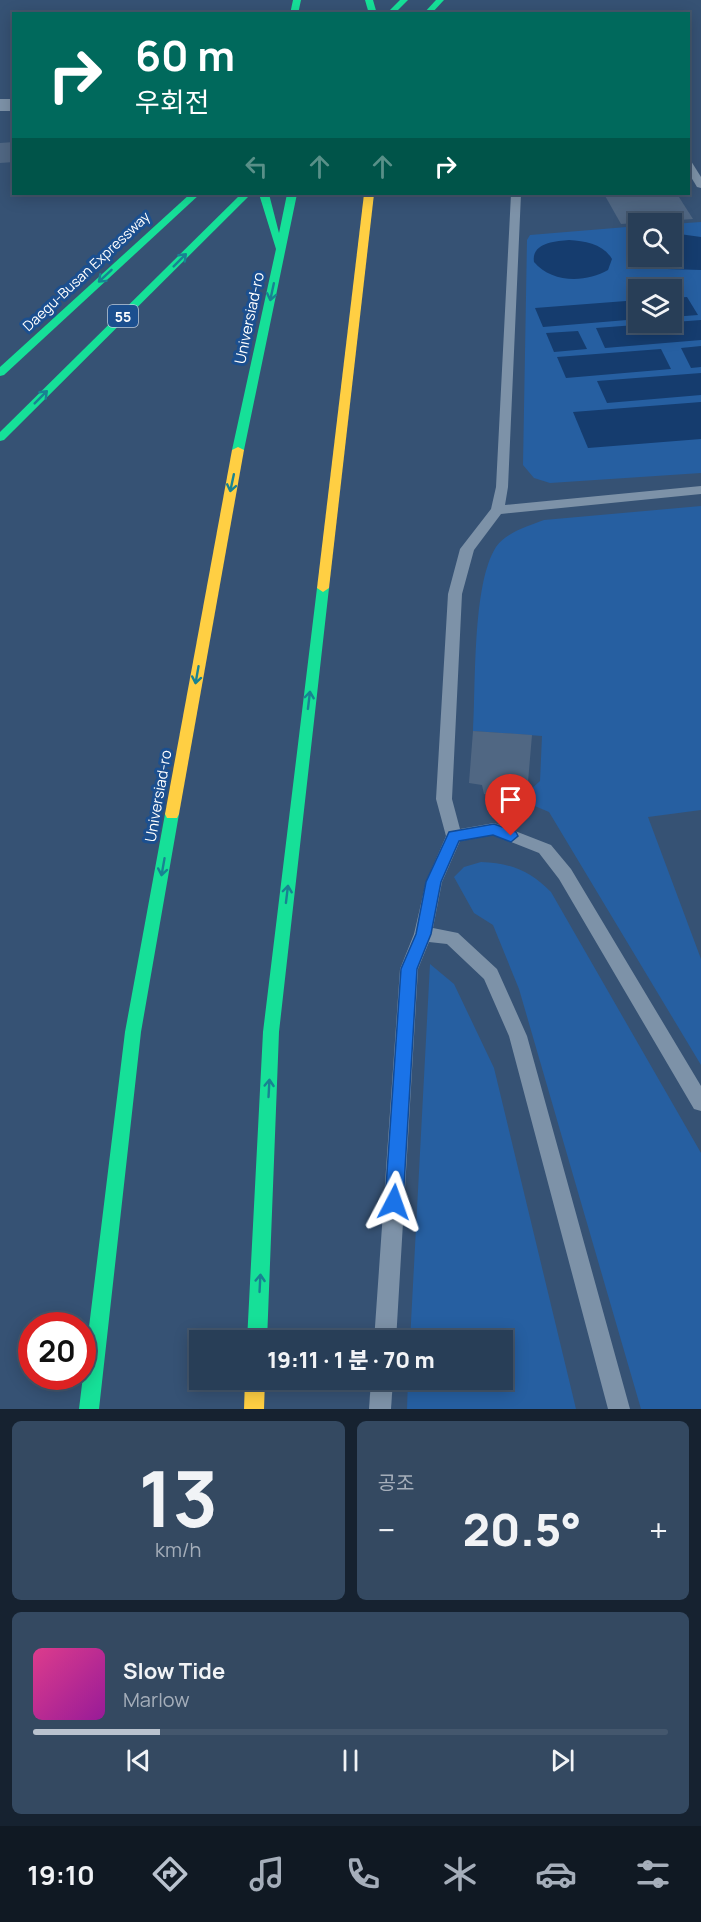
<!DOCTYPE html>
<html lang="ko">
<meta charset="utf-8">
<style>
body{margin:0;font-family:Manrope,"Noto Sans KR",sans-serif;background:#344961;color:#f1f3f6;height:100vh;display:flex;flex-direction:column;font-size:22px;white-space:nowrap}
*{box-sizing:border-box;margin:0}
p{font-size:20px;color:#a5aeba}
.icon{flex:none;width:33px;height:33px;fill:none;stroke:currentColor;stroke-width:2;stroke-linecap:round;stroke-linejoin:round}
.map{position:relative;height:1409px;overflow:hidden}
.panel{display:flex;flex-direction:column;gap:12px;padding:12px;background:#162230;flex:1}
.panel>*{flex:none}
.banner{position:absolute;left:12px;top:12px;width:678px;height:183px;border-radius:0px;box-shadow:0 3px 15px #0003,0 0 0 2px #44576d;background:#00695c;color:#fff;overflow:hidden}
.controls{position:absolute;left:628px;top:213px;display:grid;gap:12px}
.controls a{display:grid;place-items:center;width:54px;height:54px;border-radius:0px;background:#283e57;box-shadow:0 3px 15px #0003,0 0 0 2px #44576d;font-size:30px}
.speed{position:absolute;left:18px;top:1312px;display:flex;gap:12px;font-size:30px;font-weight:700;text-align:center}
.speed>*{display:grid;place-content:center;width:78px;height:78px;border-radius:50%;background:#283e57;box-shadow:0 3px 15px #0003,0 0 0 2px #44576d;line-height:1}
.speed .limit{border:9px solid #d22;background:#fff;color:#111}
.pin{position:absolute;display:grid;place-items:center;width:51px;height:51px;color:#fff;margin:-62px -26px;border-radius:50% 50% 50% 0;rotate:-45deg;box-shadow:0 0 6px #0007}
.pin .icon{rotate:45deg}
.me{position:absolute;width:66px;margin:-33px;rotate:4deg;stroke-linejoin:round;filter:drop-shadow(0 0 4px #0008)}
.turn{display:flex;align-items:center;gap:21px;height:126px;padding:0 24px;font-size:27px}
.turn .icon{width:78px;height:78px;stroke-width:2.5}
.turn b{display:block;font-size:42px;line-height:51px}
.lanes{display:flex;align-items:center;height:57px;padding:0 24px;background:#0003;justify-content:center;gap:30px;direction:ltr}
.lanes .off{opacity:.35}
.big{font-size:45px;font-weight:800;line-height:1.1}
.panel .tile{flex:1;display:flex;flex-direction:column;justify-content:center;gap:9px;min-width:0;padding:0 21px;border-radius:9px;background:#344961}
.panel .dial{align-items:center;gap:0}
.dial b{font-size:78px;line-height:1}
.song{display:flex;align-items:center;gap:18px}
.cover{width:72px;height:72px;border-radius:9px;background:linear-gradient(135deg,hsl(330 70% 55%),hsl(300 70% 35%))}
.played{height:6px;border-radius:3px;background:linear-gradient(90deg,#b9c2ce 20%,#44576d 20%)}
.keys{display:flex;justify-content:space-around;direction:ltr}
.heat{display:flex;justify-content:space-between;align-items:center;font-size:33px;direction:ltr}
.panel .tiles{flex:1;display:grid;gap:12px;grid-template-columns:1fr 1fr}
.tile:last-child{grid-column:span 2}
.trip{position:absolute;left:189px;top:1330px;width:324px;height:60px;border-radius:0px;background:#283e57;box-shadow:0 3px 15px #0003,0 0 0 2px #44576d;font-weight:800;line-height:60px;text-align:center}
.menu{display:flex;height:96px;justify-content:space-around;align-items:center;background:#101923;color:#a5aeba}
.menu .icon{width:42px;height:42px}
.menu .selected{color:#b9c2ce}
.menu b{font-size:27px;color:#f1f3f6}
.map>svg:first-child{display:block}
.green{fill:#265fa1;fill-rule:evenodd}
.water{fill:#153c6e}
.building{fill:#506783}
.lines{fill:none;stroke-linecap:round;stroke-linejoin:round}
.lane{fill:#7d92a8;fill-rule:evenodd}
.street{fill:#7d92a8;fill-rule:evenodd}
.fast{fill:#16e098;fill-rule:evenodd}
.slow{fill:#ffcf43;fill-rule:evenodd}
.oneway{stroke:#198292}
.route{fill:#1a73e8;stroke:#114b97;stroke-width:1.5}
.labels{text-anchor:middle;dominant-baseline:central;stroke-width:6;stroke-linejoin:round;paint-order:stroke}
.far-street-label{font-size:14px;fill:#fff;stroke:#1b4f8f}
.shield{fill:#1b4f8f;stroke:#bbcadd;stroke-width:1.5}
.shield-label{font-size:14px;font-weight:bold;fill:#fff}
.street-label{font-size:15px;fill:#fff;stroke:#1b4f8f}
</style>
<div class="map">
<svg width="701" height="1409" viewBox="0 0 701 1409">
<rect width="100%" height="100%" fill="#365274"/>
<g class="green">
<path d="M701,222V473L550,483L534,478L523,465L527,240L530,235L639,226V256H672V224ZM639,290H672V322H639Z"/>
<path d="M701,506V810L648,817L701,959V1065L549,812L530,804L529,791L540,781L542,736L473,731C476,686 472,584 496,547C505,533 528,526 544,520Z"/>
<path d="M481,862C511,863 530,871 551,892L701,1153V1409H641L519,989L493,925L474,913L454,877L464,867Z"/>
<path d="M430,964L454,984L494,1068L576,1409H407L408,1380H502V1341H410Z"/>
</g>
<g class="water">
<path d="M672,233L701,237V270L667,269L645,257L672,256Z"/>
<path d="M569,240C586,241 603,244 612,259L608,270C586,283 551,283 534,262C531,243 555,241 569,240Z"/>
<path d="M687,297L698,315L672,317V298Z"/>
<path d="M639,300V319L543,327L535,308Z"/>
<path d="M701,320V340L605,348L596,328Z"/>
<path d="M578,331L587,349L554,352L546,333Z"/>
<path d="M701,346V367L691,368L681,348Z"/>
<path d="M661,349L671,369L566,378L557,357Z"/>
<path d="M701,373V395L607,403L597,381Z"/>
<path d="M701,402V439L588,448L573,412Z"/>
</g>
<g class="building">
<path d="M14,142V162L0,163V143Z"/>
<path d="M604,194H677L693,219L621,224Z"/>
<path d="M473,731L532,735L528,782L510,789L507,794L493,796L484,794L482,785L469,783Z"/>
</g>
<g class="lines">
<g class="lane">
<path d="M688,160L691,161L701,177V188L697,187L688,172Z"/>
<path d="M511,194H521L508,487L505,505L701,486V494L501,514L474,550L462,594L452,799L460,829L494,823L500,825L551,845L571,869L701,1086V1111L694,1109L559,879L539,853L493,835L460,841L442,882L433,928L458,933L497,969L527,1036L630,1409H608L509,1036L484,979L447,944L429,942L418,969L396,1341H374L400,969L414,934L426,882L446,836L436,799L448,594L460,549L491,509L496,487Z"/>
<path d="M371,1380H393L391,1409H369Z"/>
</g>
<rect class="street" x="0" y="99" width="14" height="12"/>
<g class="fast">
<path d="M293,0H301L298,14H290Z"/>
<path d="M365,0H373L377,14H369Z"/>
<path d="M400,0H408L394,14H386Z"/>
<path d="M436,0H444L431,14H423Z"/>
<path d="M190,194H200L4,375L0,376V367Z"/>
<path d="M241,194H251L4,440L0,441V432Z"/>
<path d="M259,194H269L279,233L287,194H297L244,450L238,453L232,450L276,249Z"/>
<path d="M323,584L329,588L279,1032L267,1341H247L263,1032L317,588Z"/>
<path d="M172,809L177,810L179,814L141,1032L99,1409H79L125,1032L165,814L167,810Z"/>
</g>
<g class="slow">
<path d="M364,194H374L329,588L323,592L317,588Z"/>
<path d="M238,447L244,450L179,814L177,818H167L165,814L232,450Z"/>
<path d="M245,1380H265L264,1409H244Z"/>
</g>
</g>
<defs><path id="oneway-shaft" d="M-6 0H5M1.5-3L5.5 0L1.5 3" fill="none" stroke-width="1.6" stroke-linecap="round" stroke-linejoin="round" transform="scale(1.5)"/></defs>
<g class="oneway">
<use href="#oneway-shaft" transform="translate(180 260) rotate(-45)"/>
<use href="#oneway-shaft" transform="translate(105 276) rotate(137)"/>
<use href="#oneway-shaft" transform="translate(272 292) rotate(102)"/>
<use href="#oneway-shaft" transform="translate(41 397) rotate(-45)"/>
<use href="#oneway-shaft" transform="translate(232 483) rotate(102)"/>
<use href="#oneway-shaft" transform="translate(197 675) rotate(100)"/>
<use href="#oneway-shaft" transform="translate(309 700) rotate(-83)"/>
<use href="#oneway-shaft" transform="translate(163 867) rotate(100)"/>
<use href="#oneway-shaft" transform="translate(287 894) rotate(-83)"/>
<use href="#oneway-shaft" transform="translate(269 1088) rotate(-87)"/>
<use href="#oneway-shaft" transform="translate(260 1283) rotate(-87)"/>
</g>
<path class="route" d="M494,824L516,832L518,836L511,842L493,835L459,841L441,882L431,934L417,969L403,1202L400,1208L394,1210L388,1208L385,1202L401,969L416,934L426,882L449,832Z"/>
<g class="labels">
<g class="far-street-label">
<text transform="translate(86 271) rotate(-43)">Daegu-Busan Expressway</text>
</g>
<rect class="shield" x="108" y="305" width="30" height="22" rx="4.5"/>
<g class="shield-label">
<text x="123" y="316">55</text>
</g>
<g class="street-label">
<text transform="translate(249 318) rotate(-78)">Universiad-ro</text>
<text transform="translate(158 796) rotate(-80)">Universiad-ro</text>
</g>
</g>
</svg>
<div class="controls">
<a><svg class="icon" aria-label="search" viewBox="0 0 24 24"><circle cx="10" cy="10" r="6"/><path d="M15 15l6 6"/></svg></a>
<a><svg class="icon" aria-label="layers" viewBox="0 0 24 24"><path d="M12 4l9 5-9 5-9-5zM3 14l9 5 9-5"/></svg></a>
</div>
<div class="speed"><div class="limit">20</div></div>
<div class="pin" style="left:511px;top:836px;background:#d93025"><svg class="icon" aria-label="arrive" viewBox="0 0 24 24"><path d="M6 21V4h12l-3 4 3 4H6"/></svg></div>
<svg class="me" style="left:394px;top:1202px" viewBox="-20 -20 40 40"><path d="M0-17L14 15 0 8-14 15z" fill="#1a73e8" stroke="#fff" stroke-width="4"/></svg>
<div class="trip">19:11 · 1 분 · 70 m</div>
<div class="banner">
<div class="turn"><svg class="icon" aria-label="right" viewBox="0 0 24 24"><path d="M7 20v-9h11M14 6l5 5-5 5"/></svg><div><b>60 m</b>우회전</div></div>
<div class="lanes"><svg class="icon off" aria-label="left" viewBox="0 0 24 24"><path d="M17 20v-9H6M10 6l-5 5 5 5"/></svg><svg class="icon off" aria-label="ahead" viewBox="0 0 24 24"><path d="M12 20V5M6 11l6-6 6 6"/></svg><svg class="icon off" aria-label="ahead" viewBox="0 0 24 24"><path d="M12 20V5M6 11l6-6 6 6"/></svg><svg class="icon" aria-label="right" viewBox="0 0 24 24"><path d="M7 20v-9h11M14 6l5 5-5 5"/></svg></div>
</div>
</div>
<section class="panel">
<div class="tiles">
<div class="tile dial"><b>13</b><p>km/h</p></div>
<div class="tile"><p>공조</p>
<div class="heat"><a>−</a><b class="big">20.5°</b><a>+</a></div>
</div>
<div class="tile">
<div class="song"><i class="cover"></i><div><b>Slow Tide</b><p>Marlow</p></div></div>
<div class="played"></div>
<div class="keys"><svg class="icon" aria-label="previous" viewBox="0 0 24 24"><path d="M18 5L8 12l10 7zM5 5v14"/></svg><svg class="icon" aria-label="pause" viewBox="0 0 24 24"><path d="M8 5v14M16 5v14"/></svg><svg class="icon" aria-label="next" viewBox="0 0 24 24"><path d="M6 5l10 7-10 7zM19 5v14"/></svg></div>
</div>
</div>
</section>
<nav class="menu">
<b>19:10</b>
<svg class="icon selected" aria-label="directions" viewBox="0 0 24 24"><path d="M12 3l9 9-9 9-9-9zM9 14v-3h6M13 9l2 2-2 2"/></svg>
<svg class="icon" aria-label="music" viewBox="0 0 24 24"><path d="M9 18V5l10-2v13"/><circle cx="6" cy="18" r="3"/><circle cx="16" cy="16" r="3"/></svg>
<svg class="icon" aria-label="phone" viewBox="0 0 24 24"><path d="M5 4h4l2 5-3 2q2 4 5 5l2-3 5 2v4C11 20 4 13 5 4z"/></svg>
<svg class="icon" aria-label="climate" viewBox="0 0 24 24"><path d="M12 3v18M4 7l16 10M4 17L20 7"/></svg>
<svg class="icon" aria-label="car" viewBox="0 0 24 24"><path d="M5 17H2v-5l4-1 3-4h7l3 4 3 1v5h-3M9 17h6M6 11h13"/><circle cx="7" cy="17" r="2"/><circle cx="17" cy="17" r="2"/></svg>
<svg class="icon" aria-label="filters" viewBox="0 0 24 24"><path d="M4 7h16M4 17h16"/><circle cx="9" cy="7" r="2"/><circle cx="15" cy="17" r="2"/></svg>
</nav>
